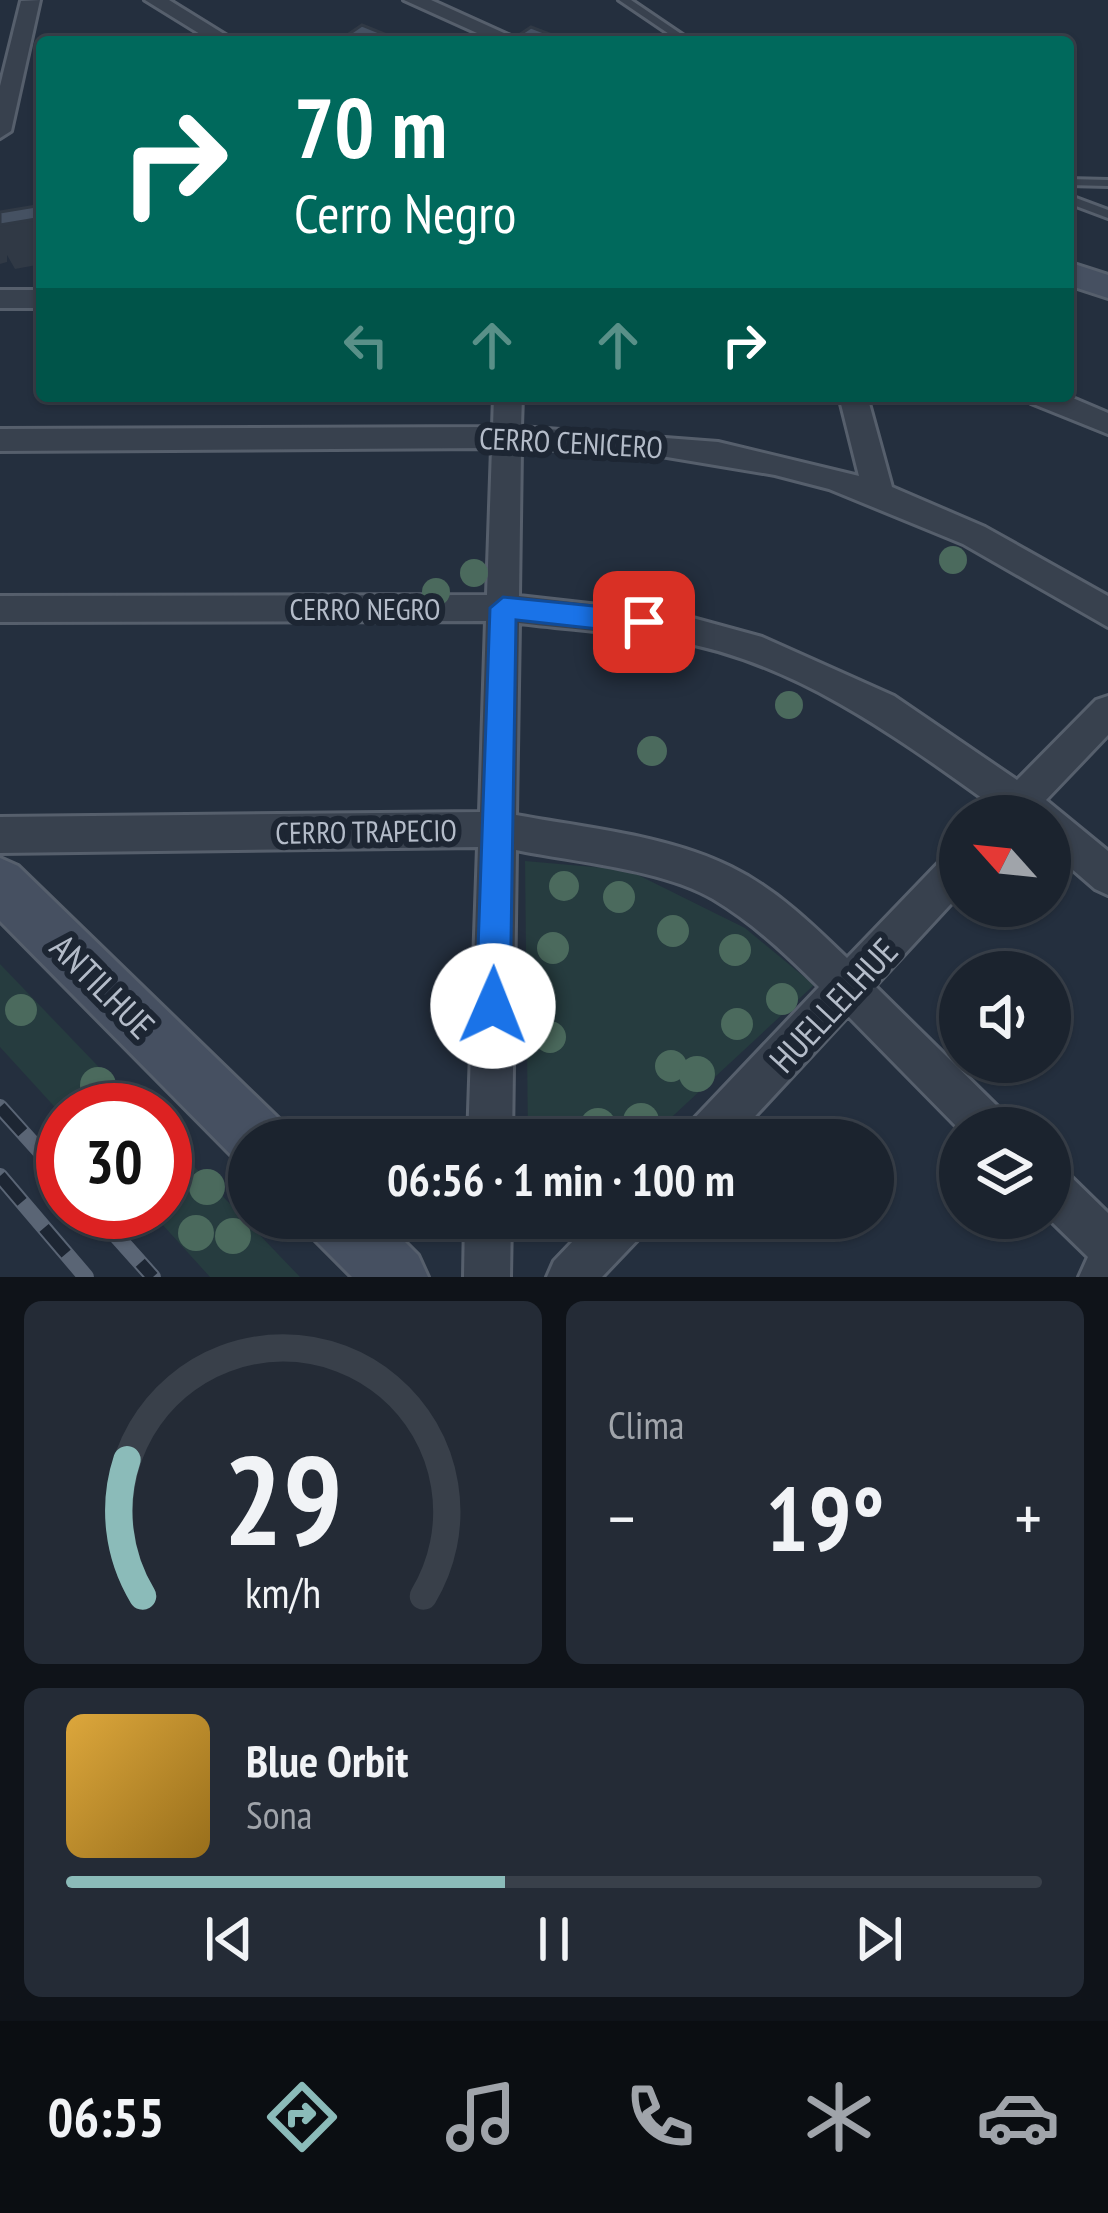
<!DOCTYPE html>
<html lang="es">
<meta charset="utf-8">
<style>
body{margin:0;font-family:"PT Sans Narrow",sans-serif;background:#242b36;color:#f1f3f6;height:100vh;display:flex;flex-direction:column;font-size:45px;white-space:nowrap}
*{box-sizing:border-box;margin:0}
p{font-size:39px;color:#a0a4aa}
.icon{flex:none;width:66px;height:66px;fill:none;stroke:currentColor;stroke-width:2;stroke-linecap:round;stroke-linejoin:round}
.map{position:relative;height:1277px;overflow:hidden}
.sheet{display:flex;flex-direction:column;gap:24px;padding:24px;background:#0f1319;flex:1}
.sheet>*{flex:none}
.banner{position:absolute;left:36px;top:36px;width:1038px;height:366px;border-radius:12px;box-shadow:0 3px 9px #0004,0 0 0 3px #39404a;background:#00695c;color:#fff;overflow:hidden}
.needle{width:78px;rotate:297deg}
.fabs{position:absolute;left:939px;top:795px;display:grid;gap:24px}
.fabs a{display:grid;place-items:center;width:132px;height:132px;border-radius:50%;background:#1b232e;box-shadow:0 3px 9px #0004,0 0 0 3px #39404a;font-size:60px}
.speed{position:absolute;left:36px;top:1083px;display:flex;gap:24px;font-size:60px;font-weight:700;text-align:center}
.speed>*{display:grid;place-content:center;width:156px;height:156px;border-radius:50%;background:#1b232e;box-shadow:0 3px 9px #0004,0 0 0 3px #39404a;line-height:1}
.speed .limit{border:18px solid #d22;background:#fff;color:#111}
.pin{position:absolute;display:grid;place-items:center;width:102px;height:102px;color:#fff;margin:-51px;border-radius:24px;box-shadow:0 6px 18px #0006}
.me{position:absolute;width:132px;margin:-66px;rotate:1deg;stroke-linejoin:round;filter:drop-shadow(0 0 9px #0008)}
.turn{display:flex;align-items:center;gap:42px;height:252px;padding:0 60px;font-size:54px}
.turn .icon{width:156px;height:156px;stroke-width:2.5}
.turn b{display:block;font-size:84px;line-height:102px}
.lanes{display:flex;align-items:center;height:114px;padding:0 60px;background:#0003;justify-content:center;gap:60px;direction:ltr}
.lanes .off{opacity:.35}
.big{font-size:90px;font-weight:800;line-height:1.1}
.sheet .tile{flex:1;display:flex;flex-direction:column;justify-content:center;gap:18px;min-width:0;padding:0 42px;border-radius:18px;background:#242b36}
.sheet .dial{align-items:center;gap:0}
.dial svg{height:312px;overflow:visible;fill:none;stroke:#39404a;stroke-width:7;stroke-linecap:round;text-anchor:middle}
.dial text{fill:#f1f3f6;stroke:none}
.song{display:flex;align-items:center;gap:36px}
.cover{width:144px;height:144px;border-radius:18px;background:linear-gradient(135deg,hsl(40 70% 55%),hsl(40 70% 35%))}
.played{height:12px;border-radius:6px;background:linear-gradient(90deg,#8bbbb9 45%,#39404a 45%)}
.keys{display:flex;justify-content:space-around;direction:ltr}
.heat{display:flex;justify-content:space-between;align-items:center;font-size:66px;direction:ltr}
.sheet .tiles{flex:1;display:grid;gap:24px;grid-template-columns:1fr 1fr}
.tile:last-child{grid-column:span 2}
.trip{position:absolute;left:228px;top:1119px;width:666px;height:120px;border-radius:60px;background:#1b232e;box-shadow:0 3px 9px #0004,0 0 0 3px #39404a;font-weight:800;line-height:120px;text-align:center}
.tab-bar{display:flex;height:192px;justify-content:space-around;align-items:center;background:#0b0e12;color:#a0a4aa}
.tab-bar .icon{width:84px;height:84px}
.tab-bar .current{color:#8bbbb9}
.tab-bar b{font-size:54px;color:#f1f3f6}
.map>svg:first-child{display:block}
.green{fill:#263c3f}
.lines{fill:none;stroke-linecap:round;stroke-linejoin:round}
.lane-casing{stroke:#565f6c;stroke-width:6}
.street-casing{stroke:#565f6c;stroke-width:6}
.secondary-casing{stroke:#565f6c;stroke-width:6}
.lane{fill:#38414e;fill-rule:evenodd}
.street{fill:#38414e;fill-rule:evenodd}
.secondary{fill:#465061;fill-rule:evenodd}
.rail-casing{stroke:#5a6575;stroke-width:16}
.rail{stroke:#1d2633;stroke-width:12;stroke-dasharray:34;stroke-linecap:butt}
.tree{fill:#4b6a5d}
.shaded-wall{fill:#303945}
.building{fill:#455162;stroke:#303945;stroke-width:3}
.route{fill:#1a73e8;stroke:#114b97;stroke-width:3}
.labels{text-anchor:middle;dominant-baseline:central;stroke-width:12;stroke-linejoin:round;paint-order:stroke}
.street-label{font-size:30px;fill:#b4bcc9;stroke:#1d2633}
.near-street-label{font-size:36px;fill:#b4bcc9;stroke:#1d2633}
</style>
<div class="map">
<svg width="1108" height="1277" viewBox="0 0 1108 1277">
<rect width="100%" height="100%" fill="#242f3e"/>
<g class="green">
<path d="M525,861L628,870L745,928L814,985L647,1140H528Z"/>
<path d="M0,964L140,1110H63V1116L0,1047Z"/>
<path d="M165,1136L300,1277H210L151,1212H165Z"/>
</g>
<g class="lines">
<defs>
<g id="lane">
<path d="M619,0H631L693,42H681Z"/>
<path d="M1068,179L1108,180V186L1068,185Z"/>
<path d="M1068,195L1108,210V218L1068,203Z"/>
</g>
<g id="street">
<path d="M40,0L11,131L0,138V86L21,1Z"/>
<path d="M145,0H169L237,42H213Z"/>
<path d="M404,0H431L524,42H497Z"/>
<rect x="0" y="290" width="42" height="18"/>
<path d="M494,396H522L521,427L718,442L859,476L839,396H867L892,487L985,527L1108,596V627L963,544L829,489L775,475L661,456L521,448L519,596L678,614L762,637L894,696L1017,780L1096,700L1108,696V735L1046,800L1108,851V895L1095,889L1050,850V816H989L993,806C897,737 795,662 675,641C624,633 571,629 519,623L516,815C586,828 667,835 731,867C776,889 812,924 847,958L947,854L960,849V894L875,986L1004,1113L1011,1128L960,1130L848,1016L733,1140H681L688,1125L819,987C786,954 753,923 713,899C662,869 574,862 516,850L512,1140H468L478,847L0,853V817L480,812L486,621L0,622V596L487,595L492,448L0,451V429L493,427Z"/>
<path d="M1027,396H1068L1108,413V434L1031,403Z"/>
<path d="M1050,1166L1066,1172L1108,1213V1277H1079L1088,1257L1048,1218Z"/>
<path d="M465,1218H511L510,1277H464Z"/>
<path d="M595,1218H650L643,1234L602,1277H547L554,1261Z"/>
</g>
<g id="secondary">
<path d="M1068,262L1108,275V298L1068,285Z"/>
<path d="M0,858L18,866L279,1119L288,1140H249V1166L237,1161L0,921Z"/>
<path d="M306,1218H381L418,1255L428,1277H352L315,1240Z"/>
</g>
</defs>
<use href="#lane" class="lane-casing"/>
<use href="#street" class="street-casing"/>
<use href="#secondary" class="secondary-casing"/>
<use href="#lane" class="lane"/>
<use href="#street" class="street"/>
<use href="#secondary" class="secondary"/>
<defs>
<g id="rail">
<path d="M0,1107L63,1177"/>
<path d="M0,1176L86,1277"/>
<path d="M95,1212L153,1277"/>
</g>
</defs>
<use href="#rail" class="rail-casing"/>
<use href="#rail" class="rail"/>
</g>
<g class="tree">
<circle cx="953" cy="560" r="14"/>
<circle cx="474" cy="573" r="14"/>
<circle cx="436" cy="592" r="14"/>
<circle cx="789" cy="705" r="14"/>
<circle cx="652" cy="751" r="15"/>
<circle cx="564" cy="886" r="15"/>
<circle cx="619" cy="897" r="16"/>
<circle cx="673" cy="931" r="16"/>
<circle cx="553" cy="948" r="16"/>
<circle cx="735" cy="950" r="16"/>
<circle cx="782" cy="999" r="16"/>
<circle cx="21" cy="1010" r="16"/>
<circle cx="737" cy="1024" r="16"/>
<circle cx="550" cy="1037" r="16"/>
<circle cx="671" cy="1066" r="16"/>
<circle cx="697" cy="1074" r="18"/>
<circle cx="98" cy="1085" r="18"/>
<circle cx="641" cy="1121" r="18"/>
<circle cx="598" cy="1126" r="18"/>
<circle cx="207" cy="1187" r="18"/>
<circle cx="196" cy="1233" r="18"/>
<circle cx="233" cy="1236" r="18"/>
</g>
<path class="shaded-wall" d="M42,218V264L15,269L7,255V262L0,264V225Z"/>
<g class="building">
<path d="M362,25L404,42H361L346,36Z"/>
<path d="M531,27L570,42H528L516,37Z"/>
<path d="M42,205V218L0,225V212Z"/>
</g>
<path class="route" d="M503,597L644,611L658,622L644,634L516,620L510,1006L505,1018L493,1023L481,1018L476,1006L490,608Z"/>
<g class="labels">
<g class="street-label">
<text transform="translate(571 442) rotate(3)">CERRO CENICERO</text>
<text x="365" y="608">CERRO NEGRO</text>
<text transform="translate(366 831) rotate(-1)">CERRO TRAPECIO</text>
</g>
<g class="near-street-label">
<text transform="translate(103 986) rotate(45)">ANTILHUE</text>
<text transform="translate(833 1005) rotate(-47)">HUELLELHUE</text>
</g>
</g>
</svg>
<div class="fabs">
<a><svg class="needle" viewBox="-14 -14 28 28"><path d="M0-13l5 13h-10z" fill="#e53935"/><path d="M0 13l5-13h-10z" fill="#a0a4aa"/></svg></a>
<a><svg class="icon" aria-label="sound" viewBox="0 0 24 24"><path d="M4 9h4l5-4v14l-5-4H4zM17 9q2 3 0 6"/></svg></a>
<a><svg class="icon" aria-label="layers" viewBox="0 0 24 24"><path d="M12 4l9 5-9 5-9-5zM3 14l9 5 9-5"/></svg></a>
</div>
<div class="speed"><div class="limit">30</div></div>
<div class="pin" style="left:644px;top:622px;background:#d93025"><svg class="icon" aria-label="arrive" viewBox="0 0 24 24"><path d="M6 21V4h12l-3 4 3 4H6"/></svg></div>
<svg class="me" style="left:493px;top:1006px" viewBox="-20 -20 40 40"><circle r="19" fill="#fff"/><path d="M0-13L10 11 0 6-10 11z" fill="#1a73e8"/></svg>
<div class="trip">06:56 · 1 min · 100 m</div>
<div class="banner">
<div class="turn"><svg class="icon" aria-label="right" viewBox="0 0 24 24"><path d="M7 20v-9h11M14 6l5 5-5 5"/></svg><div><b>70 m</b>Cerro Negro</div></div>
<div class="lanes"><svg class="icon off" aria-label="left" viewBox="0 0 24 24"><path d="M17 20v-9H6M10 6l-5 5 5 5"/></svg><svg class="icon off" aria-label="ahead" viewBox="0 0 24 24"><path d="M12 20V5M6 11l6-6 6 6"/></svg><svg class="icon off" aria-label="ahead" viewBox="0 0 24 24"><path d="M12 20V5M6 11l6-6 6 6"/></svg><svg class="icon" aria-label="right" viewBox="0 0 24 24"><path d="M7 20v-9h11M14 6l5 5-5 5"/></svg></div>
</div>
</div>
<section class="sheet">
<div class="tiles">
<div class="tile dial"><svg viewBox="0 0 100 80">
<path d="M14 69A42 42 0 1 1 86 69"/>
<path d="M14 69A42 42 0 0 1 10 34" stroke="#8bbbb9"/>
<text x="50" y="56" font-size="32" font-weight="700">29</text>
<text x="50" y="72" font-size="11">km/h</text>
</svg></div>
<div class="tile"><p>Clima</p>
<div class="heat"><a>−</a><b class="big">19°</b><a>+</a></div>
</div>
<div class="tile">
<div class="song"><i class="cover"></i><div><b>Blue Orbit</b><p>Sona</p></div></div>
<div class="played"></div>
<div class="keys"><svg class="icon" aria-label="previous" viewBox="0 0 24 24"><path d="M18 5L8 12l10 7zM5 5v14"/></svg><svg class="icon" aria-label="pause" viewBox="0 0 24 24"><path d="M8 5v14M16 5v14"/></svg><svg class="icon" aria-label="next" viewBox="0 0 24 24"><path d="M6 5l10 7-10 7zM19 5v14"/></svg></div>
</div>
</div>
</section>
<nav class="tab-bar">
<b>06:55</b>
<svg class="icon current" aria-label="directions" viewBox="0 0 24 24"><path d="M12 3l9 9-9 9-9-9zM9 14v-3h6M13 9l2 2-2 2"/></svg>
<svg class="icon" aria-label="music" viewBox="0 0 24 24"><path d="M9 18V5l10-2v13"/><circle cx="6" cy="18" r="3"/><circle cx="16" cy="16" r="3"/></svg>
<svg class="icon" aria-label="phone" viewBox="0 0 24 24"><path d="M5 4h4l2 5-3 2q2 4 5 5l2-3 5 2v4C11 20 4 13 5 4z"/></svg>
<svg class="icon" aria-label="climate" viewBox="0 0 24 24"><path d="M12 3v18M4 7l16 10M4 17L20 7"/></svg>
<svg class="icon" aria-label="car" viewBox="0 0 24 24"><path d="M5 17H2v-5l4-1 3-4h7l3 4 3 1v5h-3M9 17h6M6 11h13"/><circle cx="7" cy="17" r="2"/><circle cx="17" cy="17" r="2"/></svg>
</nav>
